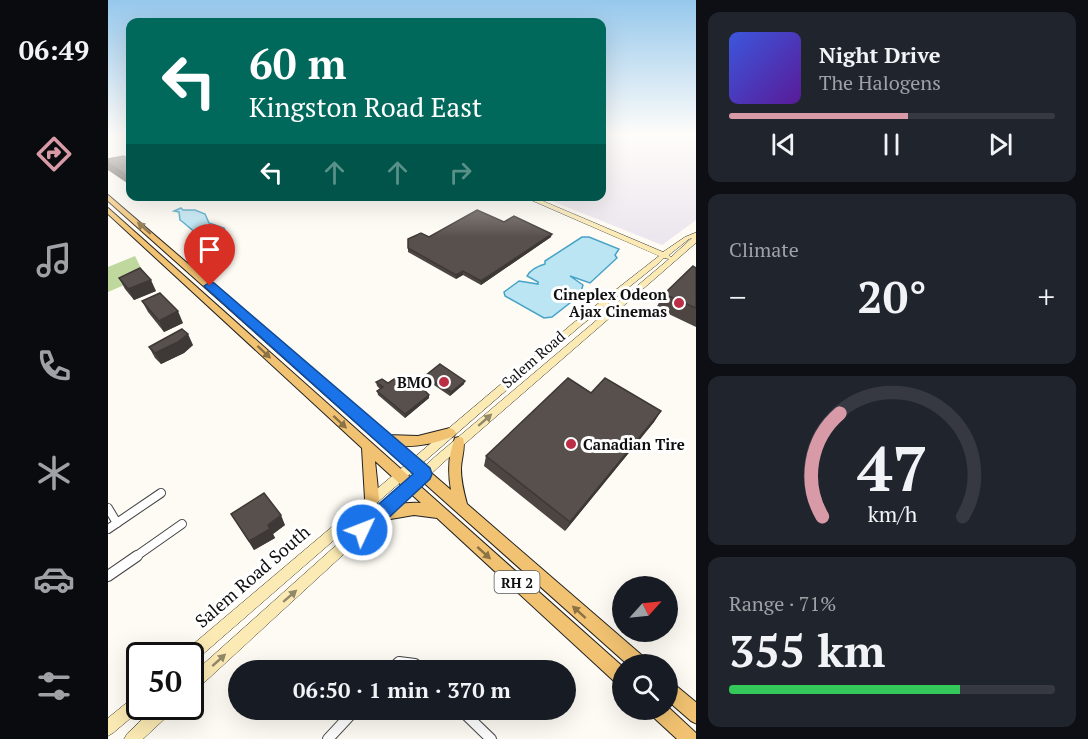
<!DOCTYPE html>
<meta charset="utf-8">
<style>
body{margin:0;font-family:"PT Serif",serif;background:#20242c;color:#f1f3f6;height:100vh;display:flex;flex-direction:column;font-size:22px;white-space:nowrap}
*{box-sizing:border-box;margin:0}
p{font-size:20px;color:#9ea1a6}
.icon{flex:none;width:33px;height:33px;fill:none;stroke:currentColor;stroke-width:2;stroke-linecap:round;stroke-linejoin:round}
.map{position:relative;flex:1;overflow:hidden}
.drawer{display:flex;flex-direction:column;gap:12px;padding:12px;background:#0d0f14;width:392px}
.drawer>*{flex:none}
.banner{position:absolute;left:18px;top:18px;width:480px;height:183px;border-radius:12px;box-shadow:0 6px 24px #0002;background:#00695c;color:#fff;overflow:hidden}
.needle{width:39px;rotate:63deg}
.tools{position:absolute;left:504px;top:576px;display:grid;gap:12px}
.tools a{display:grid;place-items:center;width:66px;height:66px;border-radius:50%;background:#171b24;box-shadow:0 6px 24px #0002;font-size:30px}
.speed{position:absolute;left:18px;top:642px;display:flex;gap:12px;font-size:30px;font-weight:700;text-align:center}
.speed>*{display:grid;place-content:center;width:78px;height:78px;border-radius:50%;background:#171b24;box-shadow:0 6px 24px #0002;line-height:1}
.speed .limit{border:3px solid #111;border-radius:9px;background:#fff;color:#111}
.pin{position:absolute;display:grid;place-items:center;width:51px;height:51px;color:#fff;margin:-62px -26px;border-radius:50% 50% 50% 0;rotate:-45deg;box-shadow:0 0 6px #0007}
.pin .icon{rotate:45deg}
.me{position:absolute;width:66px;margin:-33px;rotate:47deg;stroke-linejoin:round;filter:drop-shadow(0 0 4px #0008)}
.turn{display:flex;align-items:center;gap:21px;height:126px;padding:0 24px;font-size:27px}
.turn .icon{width:78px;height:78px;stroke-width:2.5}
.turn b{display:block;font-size:42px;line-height:51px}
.lanes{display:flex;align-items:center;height:57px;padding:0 24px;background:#0003;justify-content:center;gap:30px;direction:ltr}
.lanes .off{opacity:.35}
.big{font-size:45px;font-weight:600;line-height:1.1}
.drawer .card{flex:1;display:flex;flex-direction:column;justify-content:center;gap:9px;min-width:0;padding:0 21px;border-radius:12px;background:#20242c}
.drawer .dial{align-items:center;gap:0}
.dial svg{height:156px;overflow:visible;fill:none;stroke:#363941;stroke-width:7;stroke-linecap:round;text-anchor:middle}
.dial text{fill:#f1f3f6;stroke:none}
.song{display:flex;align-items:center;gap:18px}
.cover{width:72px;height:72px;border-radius:9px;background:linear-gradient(135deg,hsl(230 70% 55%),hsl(270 70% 35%))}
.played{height:6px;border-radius:3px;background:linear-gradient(90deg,#d89aa7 55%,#363941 55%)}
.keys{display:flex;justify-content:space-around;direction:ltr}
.heat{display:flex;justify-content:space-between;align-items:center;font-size:33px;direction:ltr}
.charge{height:9px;border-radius:4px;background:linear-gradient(90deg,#34c759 71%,#363941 0)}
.trip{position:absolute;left:120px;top:660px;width:348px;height:60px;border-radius:30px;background:#171b24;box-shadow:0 6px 24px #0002;font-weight:600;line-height:60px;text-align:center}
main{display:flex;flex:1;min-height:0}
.menu{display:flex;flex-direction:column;width:108px;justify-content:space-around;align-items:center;background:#090b0e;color:#9ea1a6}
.menu .icon{width:42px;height:42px}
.menu .on{color:#d89aa7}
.menu b{font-size:27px;color:#f1f3f6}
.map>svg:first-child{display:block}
.industrial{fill:#ece6ee}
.forest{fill:#bfd89e}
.water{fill:#bbe5f3;stroke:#46a3c7;stroke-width:1.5}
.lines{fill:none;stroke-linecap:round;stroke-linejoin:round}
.street-far1-casing{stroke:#434343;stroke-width:10}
.street-casing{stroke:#434343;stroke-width:12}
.secondary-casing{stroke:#323232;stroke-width:1}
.primary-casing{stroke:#212121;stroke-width:2}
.street-far1{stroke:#fff;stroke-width:8}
.street{stroke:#fff;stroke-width:10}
.secondary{fill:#fbeab3;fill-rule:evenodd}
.primary{fill:#f1c271;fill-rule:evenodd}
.wall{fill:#4c4542}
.shaded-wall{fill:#3e3836}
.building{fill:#58504d;stroke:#3e3836;stroke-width:1.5}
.oneway{fill:#8c7245}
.oneway2{fill:#91886a}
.route{fill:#1a73e8;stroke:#114b97;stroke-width:1.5}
.poi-dot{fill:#ba2e46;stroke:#fff;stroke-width:2}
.labels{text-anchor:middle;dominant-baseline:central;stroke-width:6;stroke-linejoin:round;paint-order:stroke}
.shield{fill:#fff;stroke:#585858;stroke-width:1.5}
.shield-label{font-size:14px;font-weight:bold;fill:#101010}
.poi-label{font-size:15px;font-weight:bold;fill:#101010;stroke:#fff;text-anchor:end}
.street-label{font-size:15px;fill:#101010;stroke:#fff}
.near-street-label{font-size:18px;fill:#101010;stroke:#fff}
</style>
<main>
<nav class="menu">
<b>06:49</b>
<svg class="icon on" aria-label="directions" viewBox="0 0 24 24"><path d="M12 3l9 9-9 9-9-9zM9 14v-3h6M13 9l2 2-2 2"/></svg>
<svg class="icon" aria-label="music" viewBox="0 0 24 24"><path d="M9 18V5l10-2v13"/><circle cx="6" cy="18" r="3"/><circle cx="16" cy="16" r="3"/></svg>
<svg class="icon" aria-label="phone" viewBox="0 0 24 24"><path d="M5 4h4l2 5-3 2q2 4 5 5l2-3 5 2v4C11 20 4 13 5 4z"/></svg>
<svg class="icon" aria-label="climate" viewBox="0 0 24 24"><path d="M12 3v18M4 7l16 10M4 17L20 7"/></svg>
<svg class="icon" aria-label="car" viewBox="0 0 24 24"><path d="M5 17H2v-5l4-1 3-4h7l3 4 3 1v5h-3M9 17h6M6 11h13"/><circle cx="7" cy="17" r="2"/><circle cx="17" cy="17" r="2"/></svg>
<svg class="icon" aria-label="filters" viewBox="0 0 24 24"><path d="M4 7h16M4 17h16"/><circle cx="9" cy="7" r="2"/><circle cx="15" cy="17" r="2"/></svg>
</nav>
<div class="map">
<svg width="589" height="739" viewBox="0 0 589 739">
<rect width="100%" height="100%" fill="#fefbf4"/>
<path class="industrial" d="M494,134H588V220L554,245L434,197L494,196Z"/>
<path class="forest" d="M27,256L37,276L0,292V267Z"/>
<g class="water">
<path d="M73,208L75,210H87L97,214L101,223L116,228L120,236C100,252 88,231 72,220L71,212L66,211Z"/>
<path d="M474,237H481L511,249L507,255L509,258L482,283L462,276L475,285L472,295L444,317L436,318L397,296L396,292L411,281L430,284V282L419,276C423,269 430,266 437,264V261Z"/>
</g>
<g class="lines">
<defs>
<g id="street-far1">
<path d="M0,508L9,523"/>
<path d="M0,529L53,493"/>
<path d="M27,557L74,524"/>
</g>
<g id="street">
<path d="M0,576L29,556"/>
<path d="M283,670L291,662L307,664L314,670"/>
<path d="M353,710L383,739"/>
<path d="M220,739L247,710"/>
</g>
<g id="secondary">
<path d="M414,196H423L555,252L577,237L589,232V242L337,461L87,691L82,693V676L329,455L561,259L556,258L551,263L470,328L87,661L82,663V656H75L77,651L464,324L551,256ZM584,238L563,257L561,255L581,239Z"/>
<path d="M32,694V706H37L5,733L0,736V718L27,696Z"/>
<path d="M48,706H67L65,711L35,739H16L19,734Z"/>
</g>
<g id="primary">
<path d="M0,195L279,435L310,436L342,428L346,430L348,433L346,436C328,443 311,447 292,446L343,490C340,473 340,455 347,438L351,437L355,438C358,447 353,459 353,469C353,481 356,493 359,504L537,658L539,664H519L0,201Z"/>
<path d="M0,208L514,666V685L508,683L329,518L306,515L271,521L266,519L264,515L266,511C281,505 297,502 313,503L267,461L271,499L269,503L264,505L259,503L257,499L254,448L0,214Z"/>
<path d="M560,681L566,684L589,703V724L583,721L560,701Z"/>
<path d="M560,707L588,733L589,739H569L544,716L541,710H560Z"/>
</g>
</defs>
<use href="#street-far1" class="street-far1-casing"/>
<use href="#street" class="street-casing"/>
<use href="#secondary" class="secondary-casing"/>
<use href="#primary" class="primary-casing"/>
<use href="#street-far1" class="street-far1"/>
<use href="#street" class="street"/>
<use href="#secondary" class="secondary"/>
<use href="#primary" class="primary"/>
</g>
<g class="wall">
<path d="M0,159L22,161V185L0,170Z"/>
<path d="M396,222L443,237L373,285L355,275L348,279L300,252V239L321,237Z"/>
<path d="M588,268V327L548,308L556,294Z"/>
<path d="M11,278L48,291L26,300L17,289Z"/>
<path d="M34,301L75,323L56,332L40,312Z"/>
<path d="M85,345L76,353L53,364L47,358L41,347Z"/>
<path d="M317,376L356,384L342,396L317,379Z"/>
<path d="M268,382L280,383L321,398L297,418L270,395L269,391L272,389L269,386Z"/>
<path d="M483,393L553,411L546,422L457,531L376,466L378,456Z"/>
<path d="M123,514L177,525L165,534L167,538L146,550Z"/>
</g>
<g class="shaded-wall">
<path d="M22,174V185L18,175Z"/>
<path d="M444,234L443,237L373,285V281Z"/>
<path d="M355,271V275L348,279V275Z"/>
<path d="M43,280L48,291L26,300L20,289Z"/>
<path d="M70,311L75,323L56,332L51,321Z"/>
<path d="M80,334L85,345L76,353L53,364L47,353Z"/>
<path d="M357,381L356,384L342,396L343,392Z"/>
<path d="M321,395V398L297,418V414Z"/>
<path d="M553,411L546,422L457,531L462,522Z"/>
<path d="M173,515L177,525L165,534L167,538L146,550L141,541Z"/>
</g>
<g class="building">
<path d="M16,156L22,161V174L18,175L0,163V159Z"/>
<path d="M369,210L396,222L406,216L444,234L373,281L355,271L348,275L300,248V239L313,233L321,237Z"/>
<path d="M585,266L588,268V308L556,294Z"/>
<path d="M32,268L43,280L20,289L11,278Z"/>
<path d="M52,293L70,311L51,321L34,301Z"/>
<path d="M74,329L80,334L70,342L47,353L41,347Z"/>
<path d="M332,364L357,381L343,392L317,376Z"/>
<path d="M292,375L300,381L304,378L321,395L297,414L269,391L275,387L268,382L274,379L280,383Z"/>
<path d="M460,378L483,393L497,378L553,411L462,522L378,456Z"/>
<path d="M156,493L173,515L160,525L162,529L141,541L123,514Z"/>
</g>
<defs><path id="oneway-solid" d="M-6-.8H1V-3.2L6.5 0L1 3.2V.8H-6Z" transform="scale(1.5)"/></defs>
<g class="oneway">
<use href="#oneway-solid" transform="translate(36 228) rotate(-139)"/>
<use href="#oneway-solid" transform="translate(156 352) rotate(43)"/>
<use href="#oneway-solid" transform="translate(232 422) rotate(43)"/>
<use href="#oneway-solid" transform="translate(376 553) rotate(42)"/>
<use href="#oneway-solid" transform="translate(471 612) rotate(-138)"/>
</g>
<g class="oneway2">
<use href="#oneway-solid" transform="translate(377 420) rotate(-41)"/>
<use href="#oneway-solid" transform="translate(182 596) rotate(-41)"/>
<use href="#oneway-solid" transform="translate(111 660) rotate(-42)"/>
</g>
<linearGradient id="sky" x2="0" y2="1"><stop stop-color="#96c8ec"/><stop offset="0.57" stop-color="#fffdfa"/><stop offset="1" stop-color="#fffdfa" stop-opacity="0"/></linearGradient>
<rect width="589" height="237" fill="url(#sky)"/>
<path class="route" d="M102,282L106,283L322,468L324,474L322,479L261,536L254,539L248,536L245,530L248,524L305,474L98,288L96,286Z"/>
<g class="poi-dot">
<circle cx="571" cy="303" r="6"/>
<circle cx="336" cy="382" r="6"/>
<circle cx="463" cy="444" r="6"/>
</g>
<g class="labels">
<rect class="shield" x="386.5" y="571" width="45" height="22" rx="4.5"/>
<g class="shield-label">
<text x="409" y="582">RH 2</text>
</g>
<g class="poi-label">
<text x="559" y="294">Cineplex Odeon<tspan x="559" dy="17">Ajax Cinemas</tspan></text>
<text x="324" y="382">BMO</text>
<text x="475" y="444" text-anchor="start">Canadian Tire</text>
</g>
<g class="street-label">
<text transform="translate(425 359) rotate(-41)">Salem Road</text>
</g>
<g class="near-street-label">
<text transform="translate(144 576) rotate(-41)">Salem Road South</text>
</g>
</g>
</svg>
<div class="tools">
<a><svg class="needle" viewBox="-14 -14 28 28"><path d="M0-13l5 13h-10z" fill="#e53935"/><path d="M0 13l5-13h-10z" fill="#9ea1a6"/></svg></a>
<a><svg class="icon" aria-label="search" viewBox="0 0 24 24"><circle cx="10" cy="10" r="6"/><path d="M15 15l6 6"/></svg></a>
</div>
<div class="speed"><div class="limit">50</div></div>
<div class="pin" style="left:102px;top:286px;background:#d93025"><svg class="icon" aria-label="arrive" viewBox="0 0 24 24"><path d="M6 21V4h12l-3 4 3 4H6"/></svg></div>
<svg class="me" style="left:254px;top:530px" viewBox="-20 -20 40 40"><circle r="17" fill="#1a73e8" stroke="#fff" stroke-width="3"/><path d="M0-11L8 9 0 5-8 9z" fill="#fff"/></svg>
<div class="trip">06:50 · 1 min · 370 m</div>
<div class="banner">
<div class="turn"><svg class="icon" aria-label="left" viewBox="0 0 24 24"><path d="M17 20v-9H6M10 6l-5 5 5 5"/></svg><div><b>60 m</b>Kingston Road East</div></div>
<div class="lanes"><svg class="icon" aria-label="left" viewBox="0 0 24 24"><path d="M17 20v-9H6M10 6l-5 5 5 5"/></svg><svg class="icon off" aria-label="ahead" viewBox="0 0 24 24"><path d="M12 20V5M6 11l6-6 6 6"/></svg><svg class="icon off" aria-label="ahead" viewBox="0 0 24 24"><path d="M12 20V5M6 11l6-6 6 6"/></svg><svg class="icon off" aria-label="right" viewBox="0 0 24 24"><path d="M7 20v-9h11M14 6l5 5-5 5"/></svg></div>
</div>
</div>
<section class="drawer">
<div class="card">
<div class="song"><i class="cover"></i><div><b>Night Drive</b><p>The Halogens</p></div></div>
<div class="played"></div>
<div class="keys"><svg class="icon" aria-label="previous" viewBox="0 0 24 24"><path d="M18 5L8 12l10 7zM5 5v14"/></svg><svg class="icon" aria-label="pause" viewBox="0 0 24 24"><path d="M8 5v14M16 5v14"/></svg><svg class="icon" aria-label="next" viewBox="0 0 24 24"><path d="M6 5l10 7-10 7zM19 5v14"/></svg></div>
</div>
<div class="card"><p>Climate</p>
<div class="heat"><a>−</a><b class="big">20°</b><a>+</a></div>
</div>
<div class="card dial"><svg viewBox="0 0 100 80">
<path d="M14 69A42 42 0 1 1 86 69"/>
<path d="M14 69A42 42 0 0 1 23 16" stroke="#d89aa7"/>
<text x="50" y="56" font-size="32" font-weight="700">47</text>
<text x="50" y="72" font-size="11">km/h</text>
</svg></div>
<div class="card"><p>Range · 71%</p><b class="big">355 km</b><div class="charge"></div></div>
</section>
</main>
